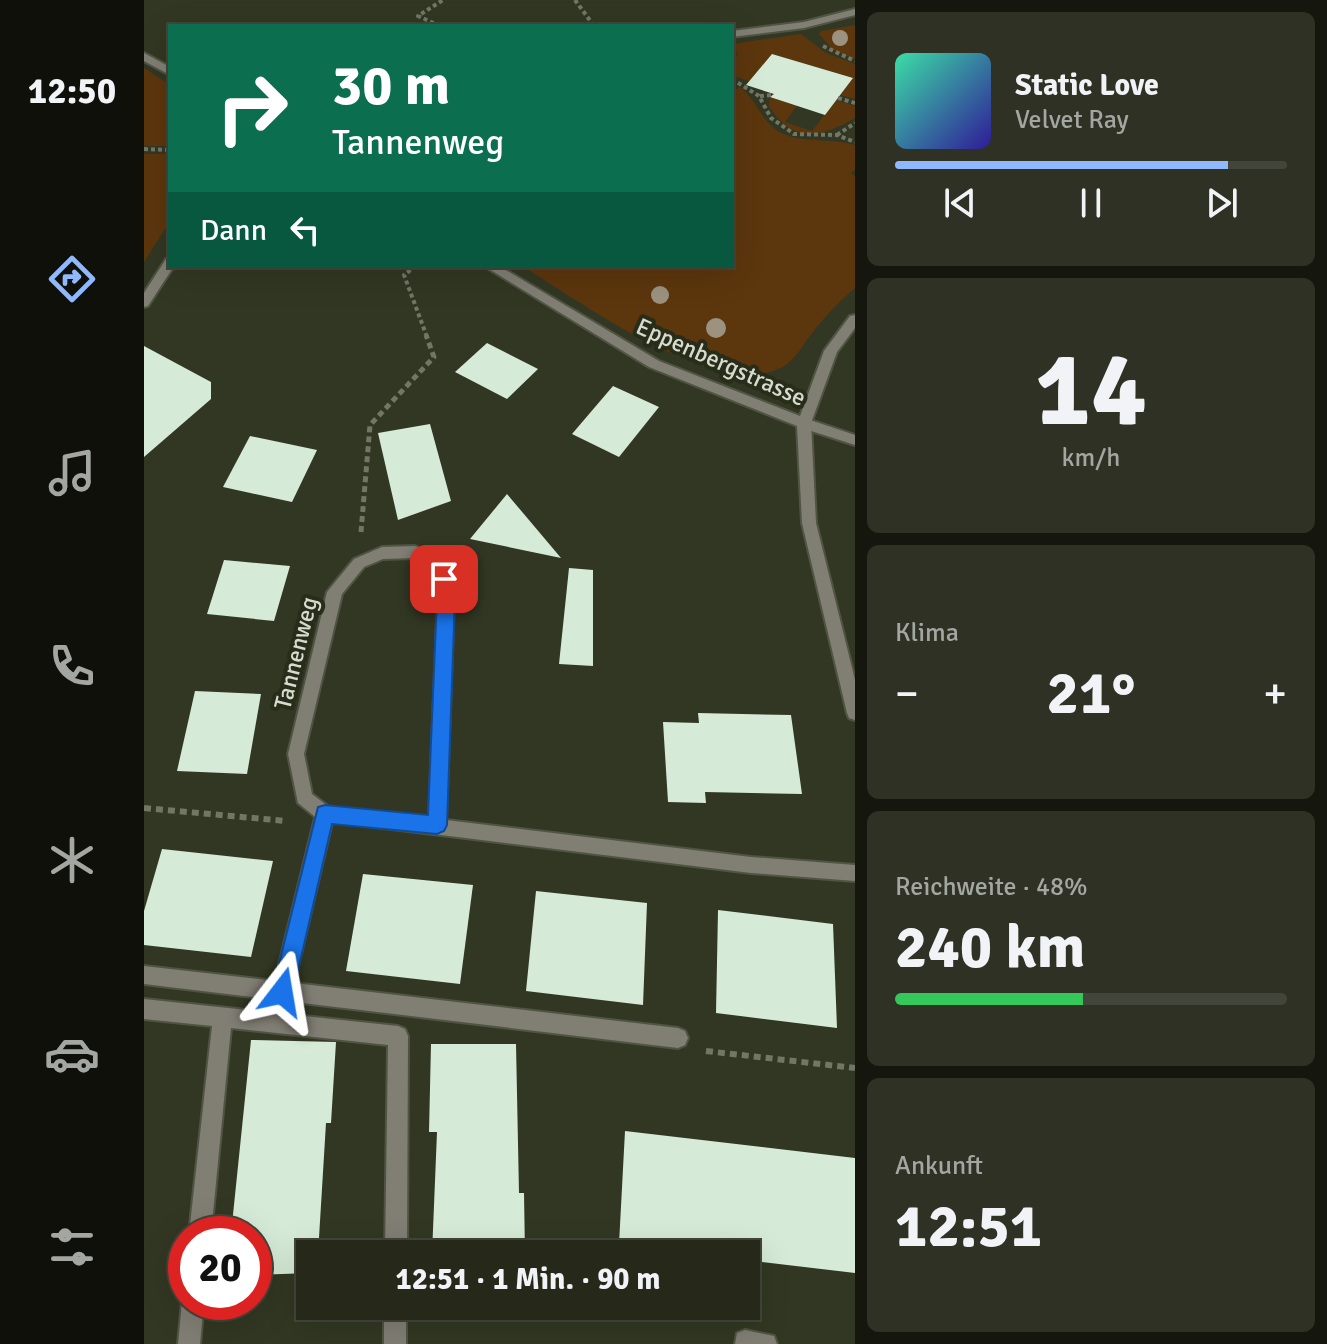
<!DOCTYPE html>
<html lang="de">
<meta charset="utf-8">
<style>
body{margin:0;font-family:Signika,sans-serif;background:#2e3123;color:#f1f3f6;height:100vh;display:flex;flex-direction:column;font-size:30px;white-space:nowrap}
*{box-sizing:border-box;margin:0}
p{font-size:26px;color:#a4a6a2}
.icon{flex:none;width:44px;height:44px;fill:none;stroke:currentColor;stroke-width:2;stroke-linecap:round;stroke-linejoin:round}
.map{position:relative;flex:1;overflow:hidden}
.details{display:flex;flex-direction:column;gap:12px;padding:12px;background:#15170e;width:472px}
.details>*{flex:none}
.hud{position:absolute;left:24px;top:24px;width:566px;height:244px;border-radius:0px;box-shadow:0 8px 32px #0002,0 0 0 2px #424539;background:#0b6e4f;color:#fff;overflow:hidden}
.speed{position:absolute;left:24px;top:1216px;display:flex;gap:16px;font-size:40px;font-weight:700;text-align:center}
.speed>*{display:grid;place-content:center;width:104px;height:104px;border-radius:50%;background:#26291a;box-shadow:0 8px 32px #0002,0 0 0 2px #424539;line-height:1}
.speed .limit{border:12px solid #d22;background:#fff;color:#111}
.pin{position:absolute;display:grid;place-items:center;width:68px;height:68px;color:#fff;margin:-34px;border-radius:16px;box-shadow:0 4px 12px #0006}
.me{position:absolute;width:88px;margin:-44px;rotate:14deg;stroke-linejoin:round;filter:drop-shadow(0 0 6px #0008)}
.turn{display:flex;align-items:center;gap:28px;height:168px;padding:0 32px;font-size:36px}
.turn .icon{width:104px;height:104px;stroke-width:2.5}
.turn b{display:block;font-size:56px;line-height:68px}
.then{display:flex;align-items:center;height:76px;padding:0 32px;background:#0003;gap:16px;font-size:30px}
.big{font-size:60px;font-weight:800;line-height:1.1}
.details .widget{flex:1;display:flex;flex-direction:column;justify-content:center;gap:12px;min-width:0;padding:0 28px;border-radius:12px;background:#2e3123}
.details .dial{align-items:center;gap:0}
.dial b{font-size:104px;line-height:1}
.song{display:flex;align-items:center;gap:24px}
.cover{width:96px;height:96px;border-radius:12px;background:linear-gradient(135deg,hsl(160 70% 55%),hsl(250 70% 35%))}
.played{height:8px;border-radius:4px;background:linear-gradient(90deg,#8fb8fd 85%,#424539 85%)}
.keys{display:flex;justify-content:space-around;direction:ltr}
.heat{display:flex;justify-content:space-between;align-items:center;font-size:44px;direction:ltr}
.charge{height:12px;border-radius:6px;background:linear-gradient(90deg,#34c759 48%,#424539 0)}
.trip{position:absolute;left:152px;top:1240px;width:464px;height:80px;border-radius:0px;background:#26291a;box-shadow:0 8px 32px #0002,0 0 0 2px #424539;font-weight:800;line-height:80px;text-align:center}
main{display:flex;flex:1;min-height:0}
.menu{display:flex;flex-direction:column;width:144px;justify-content:space-around;align-items:center;background:#0f100a;color:#a4a6a2}
.menu .icon{width:56px;height:56px}
.menu .current{color:#8fb8fd}
.menu b{font-size:36px;color:#f1f3f6}
.map>svg:first-child{display:block}
.green{fill:#5c360d}
.building{fill:#d5ead7}
.lines{fill:none;stroke-linecap:round;stroke-linejoin:round}
.lane-casing{stroke:#505442;stroke-width:4}
.street-casing{stroke:#505442;stroke-width:4}
.path-far2{stroke:#717665;stroke-width:4;stroke-dasharray:4 3;stroke-linecap:butt}
.path-far1{stroke:#717665;stroke-width:5;stroke-dasharray:6 4;stroke-linecap:butt}
.path{stroke:#717665;stroke-width:6;stroke-dasharray:7 5;stroke-linecap:butt}
.lane{fill:#817e74;fill-rule:evenodd}
.street{fill:#817e74;fill-rule:evenodd}
.tree{fill:#9b9280}
.route{fill:#1a73e8;stroke:#114b97;stroke-width:2}
.labels{text-anchor:middle;dominant-baseline:central;stroke-width:8;stroke-linejoin:round;paint-order:stroke}
.street-label{font-size:24px;fill:#d7dace;stroke:#282d1a}
</style>
<main>
<nav class="menu">
<b>12:50</b>
<svg class="icon current" aria-label="directions" viewBox="0 0 24 24"><path d="M12 3l9 9-9 9-9-9zM9 14v-3h6M13 9l2 2-2 2"/></svg>
<svg class="icon" aria-label="music" viewBox="0 0 24 24"><path d="M9 18V5l10-2v13"/><circle cx="6" cy="18" r="3"/><circle cx="16" cy="16" r="3"/></svg>
<svg class="icon" aria-label="phone" viewBox="0 0 24 24"><path d="M5 4h4l2 5-3 2q2 4 5 5l2-3 5 2v4C11 20 4 13 5 4z"/></svg>
<svg class="icon" aria-label="climate" viewBox="0 0 24 24"><path d="M12 3v18M4 7l16 10M4 17L20 7"/></svg>
<svg class="icon" aria-label="car" viewBox="0 0 24 24"><path d="M5 17H2v-5l4-1 3-4h7l3 4 3 1v5h-3M9 17h6M6 11h13"/><circle cx="7" cy="17" r="2"/><circle cx="17" cy="17" r="2"/></svg>
<svg class="icon" aria-label="filters" viewBox="0 0 24 24"><path d="M4 7h16M4 17h16"/><circle cx="9" cy="7" r="2"/><circle cx="15" cy="17" r="2"/></svg>
</nav>
<div class="map">
<svg width="711" height="1344" viewBox="0 0 711 1344">
<rect width="100%" height="100%" fill="#323723"/>
<g class="green">
<path d="M711,25V59L689,50L675,34L677,31Z"/>
<path d="M657,34L682,53L711,64V99L696,95L708,78L629,54L605,81L588,76V57L594,55L588,44Z"/>
<path d="M0,68L26,85V146H0Z"/>
<path d="M595,86C612,98 615,117 631,129C653,145 686,137 711,145V170L707,173L711,176V288C696,301 681,316 669,332C660,343 653,357 642,365C578,406 434,300 378,266H588V114L592,111L588,108V95Z"/>
<path d="M626,97L653,106L641,122L668,131L692,100L711,106V118C676,138 649,144 625,106Z"/>
<path d="M0,154H26V221L0,262Z"/>
</g>
<g class="building">
<path d="M628,54L709,78L681,115L626,97L630,94L602,85Z"/>
<path d="M343,343L394,369L363,399L311,372Z"/>
<path d="M0,346L67,382V399L0,457Z"/>
<path d="M469,386L515,407L475,457L428,434Z"/>
<path d="M286,424L307,501L254,520L234,433Z"/>
<path d="M106,436L173,450L148,502L79,487Z"/>
<path d="M363,494L417,558L326,539Z"/>
<path d="M80,560L146,566L130,621L63,614Z"/>
<path d="M425,568L449,570V666L415,664Z"/>
<path d="M51,691L117,694L103,774L33,771Z"/>
<path d="M554,713L647,715L658,794L561,792L562,803L524,802L519,722L555,723Z"/>
<path d="M18,849L129,861L107,957L0,945V911Z"/>
<path d="M219,874L329,885L316,984L202,971Z"/>
<path d="M392,891L503,903L499,1005L382,991Z"/>
<path d="M574,910L689,924L693,1028L572,1013Z"/>
<path d="M107,1040L192,1042L187,1123H182L174,1254H166V1273L110,1275V1234H87Z"/>
<path d="M287,1044H372L375,1193H380L381,1254H288L293,1132H285Z"/>
<path d="M481,1131L711,1158V1273L602,1260V1254H554L475,1244Z"/>
</g>
<g class="lines">
<defs>
<g id="lane">
<path d="M660,418L711,435V445L655,427L653,423L655,419Z"/>
<path d="M181,806L187,808L190,814L150,983L534,1028L541,1031L544,1038L541,1045L534,1048L0,984V966L131,981L172,814L175,808Z"/>
<path d="M0,999L254,1026L261,1029L264,1036L263,1254H241L244,1045L87,1028L67,1234H45L68,1026L0,1019Z"/>
<path d="M41,1294L42,1302H60L56,1344H34L38,1302Z"/>
<rect x="240" y="1306" width="22" height="38"/>
<path d="M601,1330L630,1336L633,1344H591L593,1333Z"/>
</g>
<g id="street">
<path d="M711,9V15L660,28L588,37V31L660,22Z"/>
<path d="M0,53L26,67V75L0,61Z"/>
<path d="M26,258V266H30L4,306L0,307V293L22,259Z"/>
<path d="M340,266H355L515,361L656,416L680,351L706,316L711,315V328L693,352L667,423L672,523L711,680V720L705,718L703,713L658,523L653,426L505,367Z"/>
<path d="M271,546L303,558L310,597L302,820L607,857L711,865V881L607,873L175,820L154,803L144,754L183,592L210,559L238,547ZM270,558L291,566L294,597L285,818L185,807L168,794L160,754L198,594L220,567L239,559Z"/>
</g>
</defs>
<use href="#lane" class="lane-casing"/>
<use href="#street" class="street-casing"/>
<g class="path-far2">
<path d="M431,0L450,26"/>
<path d="M296,26L274,16L299,0"/>
<path d="M679,46L711,61"/>
<path d="M588,79L615,96L627,118L650,134L693,135L711,142"/>
<path d="M616,96L628,95"/>
<path d="M694,98L711,103"/>
<path d="M693,135L711,123"/>
<path d="M0,149L26,150"/>
<path d="M272,266L260,275L283,337"/>
</g>
<path class="path-far1" d="M217,532L226,425L290,357L282,335"/>
<g class="path">
<path d="M0,808L142,821"/>
<path d="M562,1051L711,1068"/>
</g>
<use href="#lane" class="lane"/>
<use href="#street" class="street"/>
</g>
<g class="tree">
<circle cx="696" cy="38" r="8"/>
<circle cx="516" cy="295" r="9"/>
<circle cx="572" cy="328" r="10"/>
</g>
<path class="route" d="M300,572L309,579L311,597L303,825L300,831L293,834L188,824L149,992L146,999L138,1002L131,999L128,992L174,807L181,805L284,815L293,597L292,579Z"/>
<g class="labels">
<g class="street-label">
<text transform="translate(577 362) rotate(24)">Eppenbergstrasse</text>
<text transform="translate(152 653) rotate(-76)">Tannenweg</text>
</g>
</g>
</svg>
<div class="speed"><div class="limit">20</div></div>
<div class="pin" style="left:300px;top:579px;background:#d93025"><svg class="icon" aria-label="arrive" viewBox="0 0 24 24"><path d="M6 21V4h12l-3 4 3 4H6"/></svg></div>
<svg class="me" style="left:138px;top:992px" viewBox="-20 -20 40 40"><path d="M0-17L14 15 0 8-14 15z" fill="#1a73e8" stroke="#fff" stroke-width="4"/></svg>
<div class="trip">12:51 · 1 Min. · 90 m</div>
<div class="hud">
<div class="turn"><svg class="icon" aria-label="right" viewBox="0 0 24 24"><path d="M7 20v-9h11M14 6l5 5-5 5"/></svg><div><b>30 m</b>Tannenweg</div></div>
<div class="then">Dann<svg class="icon" aria-label="left" viewBox="0 0 24 24"><path d="M17 20v-9H6M10 6l-5 5 5 5"/></svg></div>
</div>
</div>
<section class="details">
<div class="widget">
<div class="song"><i class="cover"></i><div><b>Static Love</b><p>Velvet Ray</p></div></div>
<div class="played"></div>
<div class="keys"><svg class="icon" aria-label="previous" viewBox="0 0 24 24"><path d="M18 5L8 12l10 7zM5 5v14"/></svg><svg class="icon" aria-label="pause" viewBox="0 0 24 24"><path d="M8 5v14M16 5v14"/></svg><svg class="icon" aria-label="next" viewBox="0 0 24 24"><path d="M6 5l10 7-10 7zM19 5v14"/></svg></div>
</div>
<div class="widget dial"><b>14</b><p>km/h</p></div>
<div class="widget"><p>Klima</p>
<div class="heat"><a>−</a><b class="big">21°</b><a>+</a></div>
</div>
<div class="widget"><p>Reichweite · 48%</p><b class="big">240 km</b><div class="charge"></div></div>
<div class="widget"><p>Ankunft</p><b class="big">12:51</b></div>
</section>
</main>
